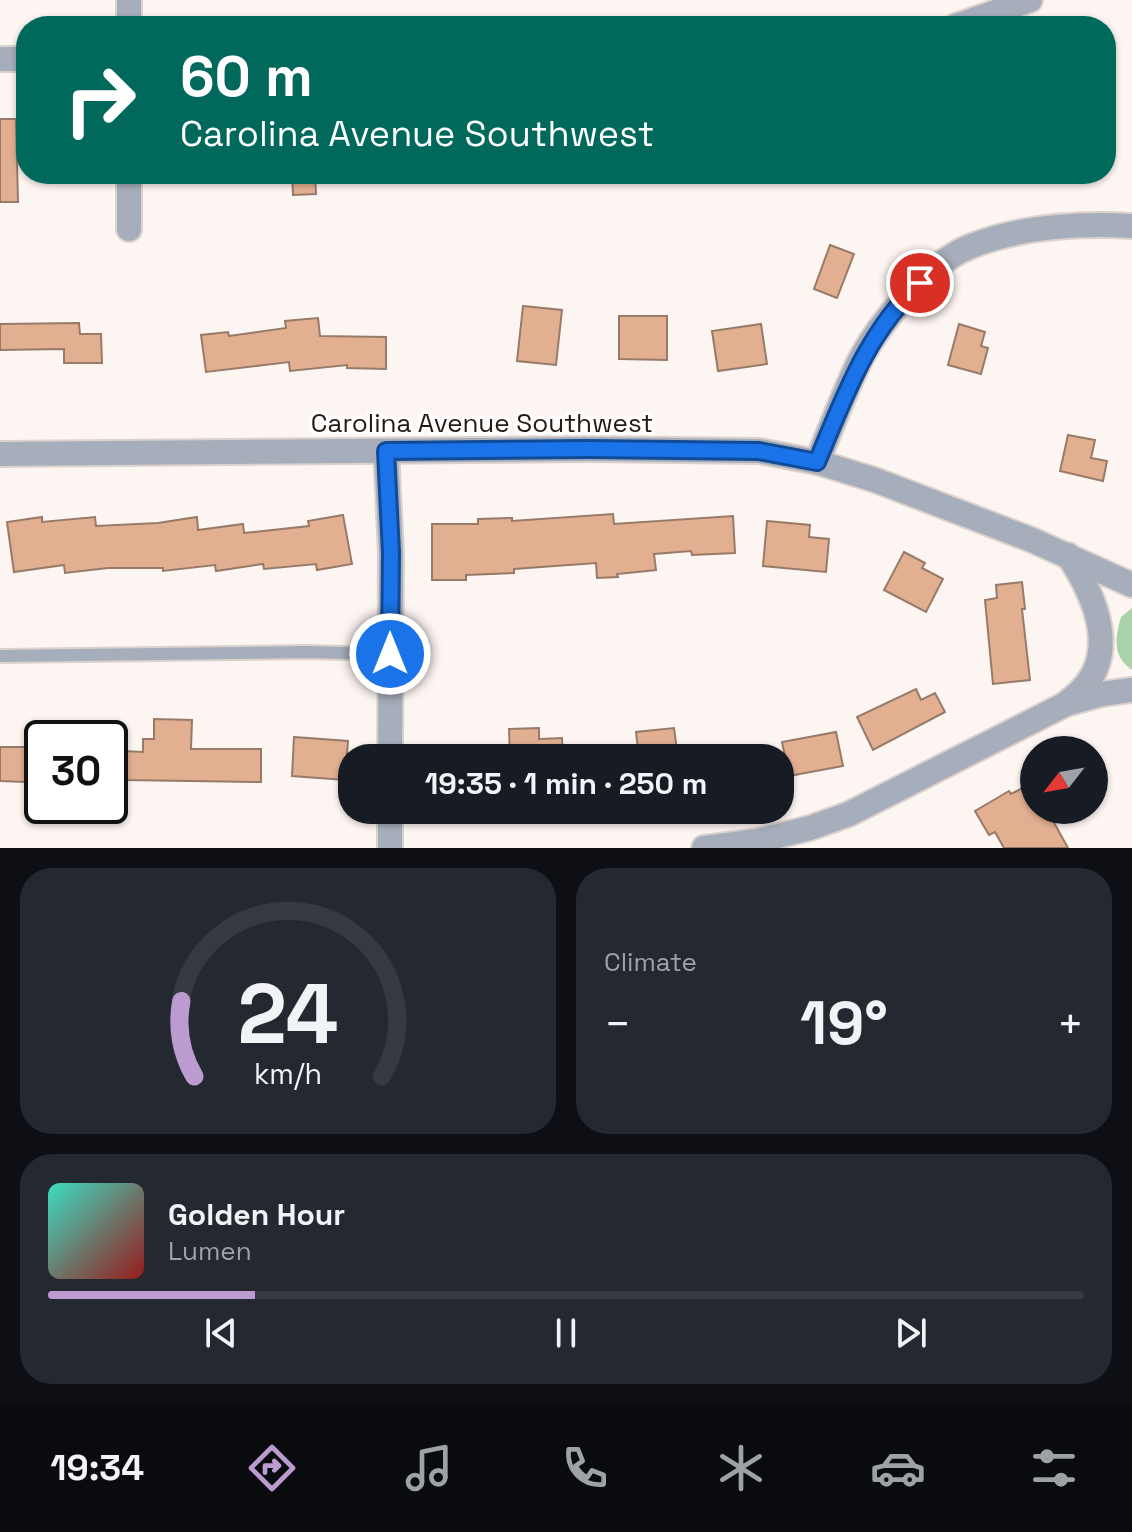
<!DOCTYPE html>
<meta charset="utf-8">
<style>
body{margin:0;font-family:"Space Grotesk",sans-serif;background:#242831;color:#f1f3f6;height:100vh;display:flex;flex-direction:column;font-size:30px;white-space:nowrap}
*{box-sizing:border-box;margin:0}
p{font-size:26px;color:#9ea1a6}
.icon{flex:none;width:44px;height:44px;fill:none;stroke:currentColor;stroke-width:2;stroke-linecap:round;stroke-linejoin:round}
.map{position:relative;height:848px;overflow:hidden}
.drawer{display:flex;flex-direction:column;gap:20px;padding:20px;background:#0d0f14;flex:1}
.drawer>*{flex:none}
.top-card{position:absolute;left:16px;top:16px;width:1100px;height:168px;border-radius:32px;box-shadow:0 2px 6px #0004;background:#00695c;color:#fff;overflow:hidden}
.needle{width:52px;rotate:239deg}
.buttons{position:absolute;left:1020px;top:736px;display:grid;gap:16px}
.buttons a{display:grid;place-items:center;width:88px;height:88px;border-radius:50%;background:#171b24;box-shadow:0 2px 6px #0004;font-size:40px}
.speed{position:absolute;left:24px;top:720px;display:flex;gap:16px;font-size:40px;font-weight:700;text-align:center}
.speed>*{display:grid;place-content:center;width:104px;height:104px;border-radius:50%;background:#171b24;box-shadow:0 2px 6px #0004;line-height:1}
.speed .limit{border:4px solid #111;border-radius:12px;background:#fff;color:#111}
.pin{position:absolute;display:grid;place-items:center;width:68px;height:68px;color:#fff;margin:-34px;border:4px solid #fff;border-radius:50%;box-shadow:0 2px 8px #0007}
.me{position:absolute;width:88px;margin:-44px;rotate:0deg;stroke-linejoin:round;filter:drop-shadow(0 0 6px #0008)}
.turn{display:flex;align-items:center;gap:28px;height:168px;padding:0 32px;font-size:36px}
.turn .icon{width:104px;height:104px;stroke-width:2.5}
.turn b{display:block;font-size:56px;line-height:68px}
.big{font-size:60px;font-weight:700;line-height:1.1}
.drawer .card{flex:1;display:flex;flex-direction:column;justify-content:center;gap:12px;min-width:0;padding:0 28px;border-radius:32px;background:#242831}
.drawer .dial{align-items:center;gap:0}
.dial svg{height:208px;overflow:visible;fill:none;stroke:#363941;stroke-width:7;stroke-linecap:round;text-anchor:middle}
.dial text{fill:#f1f3f6;stroke:none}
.song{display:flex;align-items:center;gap:24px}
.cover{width:96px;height:96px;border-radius:12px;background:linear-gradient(135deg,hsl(170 70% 55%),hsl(0 70% 35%))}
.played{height:8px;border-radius:4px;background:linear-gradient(90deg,#bb9bd0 20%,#363941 20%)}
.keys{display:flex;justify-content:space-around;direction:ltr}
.heat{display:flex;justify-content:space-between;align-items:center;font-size:44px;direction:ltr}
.drawer .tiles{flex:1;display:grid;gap:20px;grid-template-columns:1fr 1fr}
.card:last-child{grid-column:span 2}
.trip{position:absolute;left:338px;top:744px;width:456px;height:80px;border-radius:32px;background:#171b24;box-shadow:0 2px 6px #0004;font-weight:700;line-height:80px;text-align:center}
.tabs{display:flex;height:128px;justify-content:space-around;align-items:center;background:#090b0e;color:#9ea1a6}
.tabs .icon{width:56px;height:56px}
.tabs .selected{color:#bb9bd0}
.tabs b{font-size:36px;color:#f1f3f6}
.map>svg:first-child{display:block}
.green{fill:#aad2a9}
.building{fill:#e2b091;stroke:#977a68;stroke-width:2}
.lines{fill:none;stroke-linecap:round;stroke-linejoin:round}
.lane-casing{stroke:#dbd2ce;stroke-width:16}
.street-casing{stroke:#dbd2ce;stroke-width:28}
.lane{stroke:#a6aebb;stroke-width:12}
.street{stroke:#a6aebb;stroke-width:24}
.route-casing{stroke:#114b97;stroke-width:20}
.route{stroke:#1a73e8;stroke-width:14}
.labels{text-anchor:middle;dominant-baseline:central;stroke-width:7;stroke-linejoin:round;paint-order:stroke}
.street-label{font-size:26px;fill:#261913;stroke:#fff}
</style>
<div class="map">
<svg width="1132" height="848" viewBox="0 0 1132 848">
<rect width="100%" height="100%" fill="#fdf5f2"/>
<path class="green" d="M1132,608V670C1112,656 1115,638 1121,617Z"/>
<g class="building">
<path d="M0,119H16L18,202H0Z"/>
<path d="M292,174H315L316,194L293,195Z"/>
<path d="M830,245L854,254L837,298L814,289Z"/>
<path d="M523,306L562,310L556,365L517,361Z"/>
<path d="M619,316H667V360L619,359Z"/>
<path d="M318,318L320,336L386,337V369L347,368V365L290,371L289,362L206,372L201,335L228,332L229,336L286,328L285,321Z"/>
<path d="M79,323L80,334H101L102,363H64V349L0,350V324Z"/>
<path d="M761,324L767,364L718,371L712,331Z"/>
<path d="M959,324L985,332L981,346L988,348L981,374L948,365Z"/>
<path d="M1068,435L1095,440L1091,458L1107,461L1103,481L1060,471Z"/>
<path d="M613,514L614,524L733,516L735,553L692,555L691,551L654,554L656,570L617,574L618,577L597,578L596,563L514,569V573L466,575V580H432V524H478V519L512,518V521Z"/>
<path d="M343,515L352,564L317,570L316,564L264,569L263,564L216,571L215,565L163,571V568H108L65,573L64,565L14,572L7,522L42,517V522L95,517L96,526L158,523L197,517L198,530L243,524L244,533L309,526L308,521Z"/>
<path d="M767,521L810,525L809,537L829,539L826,572L763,566Z"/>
<path d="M904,552L925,563L922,568L943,579L926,612L884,590Z"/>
<path d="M1022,582L1025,609H1022L1030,680L993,684L985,600L997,598L996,585Z"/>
<path d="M916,689L921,700L935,693L945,712L873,750L857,717Z"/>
<path d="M154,719L192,720L191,749H261V782L124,780V751L143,752V739H154Z"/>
<path d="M539,728V739L562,738L563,758H510L509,729Z"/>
<path d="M674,728L678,758H639L636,732Z"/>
<path d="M836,732L843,766L789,776L782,742Z"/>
<path d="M294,737L348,741L345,780L292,776Z"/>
<path d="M0,747H25V782L0,781Z"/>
<path d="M1034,782V810H1047L1068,848H1004L995,832L989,835L975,811L1009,791L1011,794Z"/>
</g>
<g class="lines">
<defs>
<path id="lane" d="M0,656L305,652L390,654"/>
<g id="street">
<path d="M129,26V0"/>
<path d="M956,26L1030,0"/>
<path d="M0,59H26"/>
<path d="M129,174V229"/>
<path d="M386,451L391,553L390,758"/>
<path d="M0,454L588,449L759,451L817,462L875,480L1032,540L1132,585"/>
<path d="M817,462C831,428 844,393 860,360C880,322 928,264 969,247C1020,226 1077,223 1132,226"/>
<path d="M1068,555C1091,590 1118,645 1086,685C1081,691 1074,697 1068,702"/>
<path d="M390,810V848"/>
<path d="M704,848L758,841L810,828L849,814L1066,704L1102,694L1132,690"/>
</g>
</defs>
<use href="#lane" class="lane-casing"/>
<use href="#street" class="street-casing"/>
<use href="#lane" class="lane"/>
<use href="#street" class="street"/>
</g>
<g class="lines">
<defs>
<path id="route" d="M390,654L391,553L386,451L588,449L759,451L817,462C844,398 867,332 920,283"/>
</defs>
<use href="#route" class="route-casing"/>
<use href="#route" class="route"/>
</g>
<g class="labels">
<g class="street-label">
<text x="482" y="423">Carolina Avenue Southwest</text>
</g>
</g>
</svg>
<div class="buttons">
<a><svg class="needle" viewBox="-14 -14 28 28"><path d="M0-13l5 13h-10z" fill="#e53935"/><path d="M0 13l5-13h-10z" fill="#9ea1a6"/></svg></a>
</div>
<div class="speed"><div class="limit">30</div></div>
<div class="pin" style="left:920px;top:283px;background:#d93025"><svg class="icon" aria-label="arrive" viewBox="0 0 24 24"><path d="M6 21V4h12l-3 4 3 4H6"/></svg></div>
<svg class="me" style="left:390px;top:654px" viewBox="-20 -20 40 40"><circle r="17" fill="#1a73e8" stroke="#fff" stroke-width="3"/><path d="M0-11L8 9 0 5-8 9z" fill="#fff"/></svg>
<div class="trip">19:35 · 1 min · 250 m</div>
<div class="top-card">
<div class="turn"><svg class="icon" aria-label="right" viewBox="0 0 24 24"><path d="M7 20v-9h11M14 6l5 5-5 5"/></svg><div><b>60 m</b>Carolina Avenue Southwest</div></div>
</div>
</div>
<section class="drawer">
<div class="tiles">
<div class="card dial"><svg viewBox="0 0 100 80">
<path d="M14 69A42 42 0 1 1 86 69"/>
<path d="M14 69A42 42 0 0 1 9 40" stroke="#bb9bd0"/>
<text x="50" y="56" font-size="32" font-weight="700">24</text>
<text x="50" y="72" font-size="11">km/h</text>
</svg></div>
<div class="card"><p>Climate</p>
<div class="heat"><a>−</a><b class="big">19°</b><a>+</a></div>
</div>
<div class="card">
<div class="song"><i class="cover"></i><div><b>Golden Hour</b><p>Lumen</p></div></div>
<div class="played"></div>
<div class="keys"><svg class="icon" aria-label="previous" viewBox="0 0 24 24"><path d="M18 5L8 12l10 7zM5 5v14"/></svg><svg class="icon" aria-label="pause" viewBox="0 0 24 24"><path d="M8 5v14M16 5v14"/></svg><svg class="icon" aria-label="next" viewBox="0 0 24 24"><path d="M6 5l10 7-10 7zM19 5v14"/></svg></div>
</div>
</div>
</section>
<nav class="tabs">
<b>19:34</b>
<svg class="icon selected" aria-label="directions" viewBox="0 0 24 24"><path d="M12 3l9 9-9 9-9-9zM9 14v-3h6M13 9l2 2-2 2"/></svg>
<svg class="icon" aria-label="music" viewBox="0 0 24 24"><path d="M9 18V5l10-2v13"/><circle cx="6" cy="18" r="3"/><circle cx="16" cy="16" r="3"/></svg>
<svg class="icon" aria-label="phone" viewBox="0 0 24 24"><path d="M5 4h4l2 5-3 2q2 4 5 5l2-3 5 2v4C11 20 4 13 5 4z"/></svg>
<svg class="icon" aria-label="climate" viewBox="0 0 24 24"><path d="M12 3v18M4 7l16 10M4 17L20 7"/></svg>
<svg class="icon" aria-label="car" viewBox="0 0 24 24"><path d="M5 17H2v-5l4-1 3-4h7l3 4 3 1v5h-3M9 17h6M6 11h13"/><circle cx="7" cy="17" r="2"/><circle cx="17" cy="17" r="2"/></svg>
<svg class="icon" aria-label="filters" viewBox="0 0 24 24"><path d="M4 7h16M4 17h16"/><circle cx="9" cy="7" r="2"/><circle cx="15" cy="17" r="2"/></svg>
</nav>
